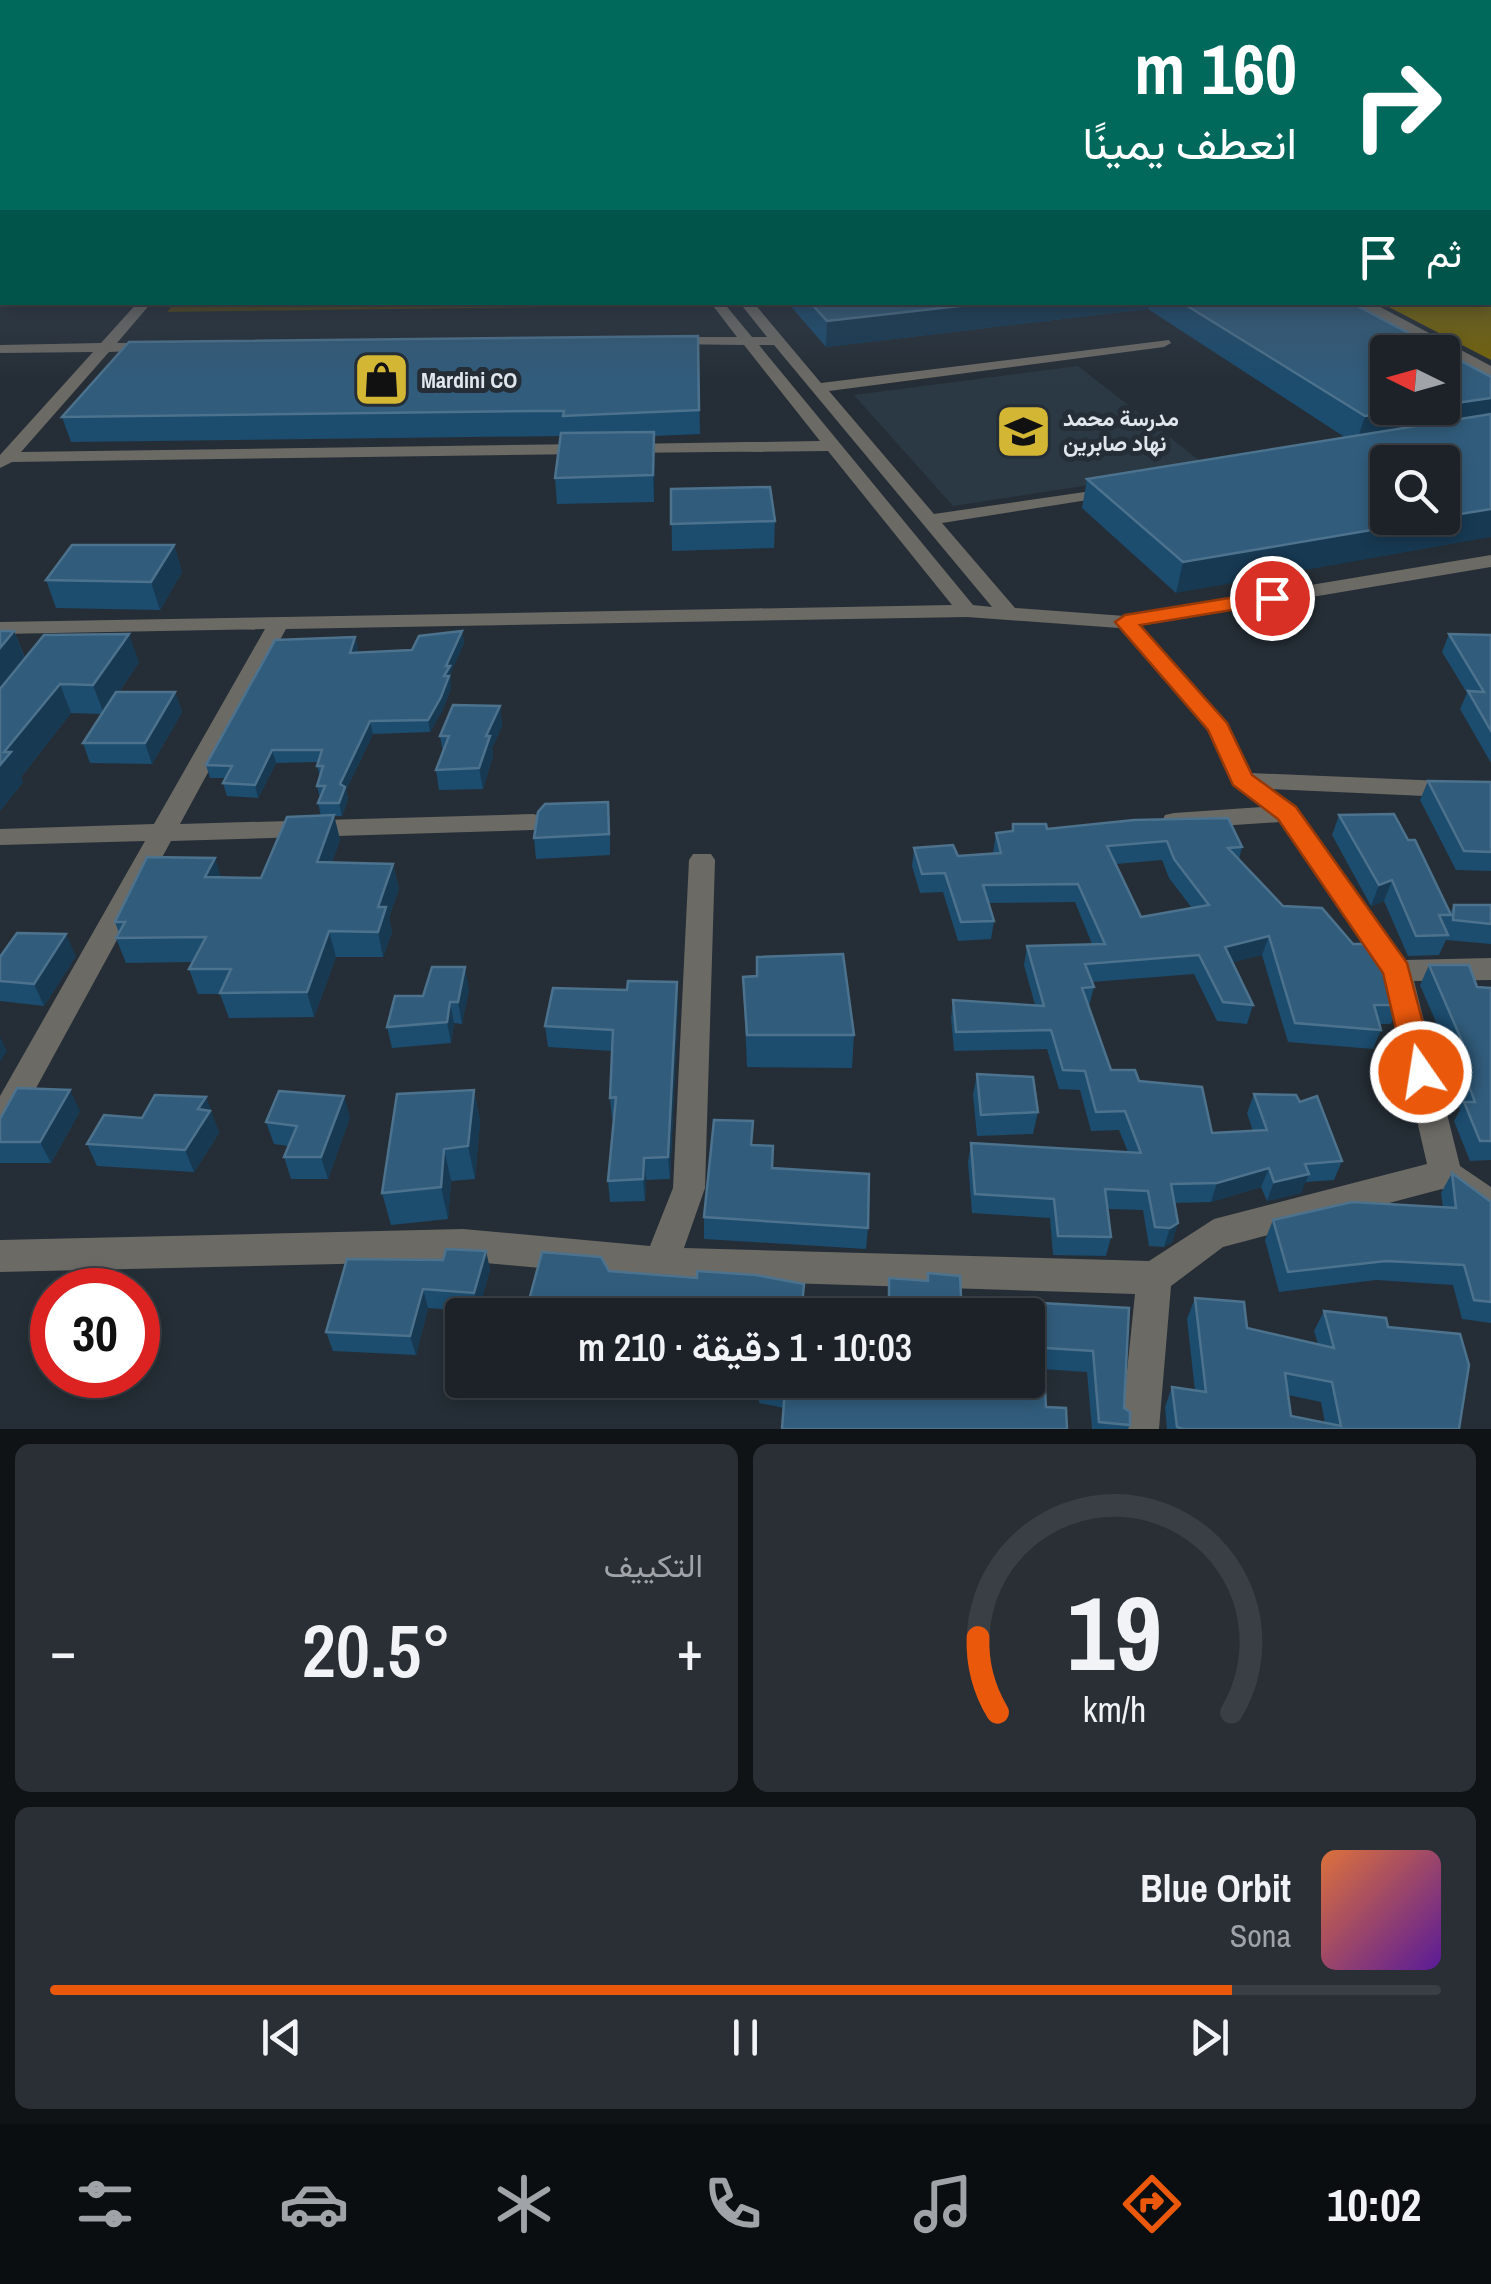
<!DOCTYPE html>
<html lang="ar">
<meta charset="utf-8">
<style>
body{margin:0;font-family:"Archivo Narrow",Vazirmatn,sans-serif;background:#292f34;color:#f1f3f6;direction:rtl;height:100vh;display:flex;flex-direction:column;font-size:38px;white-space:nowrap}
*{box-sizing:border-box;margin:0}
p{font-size:32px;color:#a0a4a8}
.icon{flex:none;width:55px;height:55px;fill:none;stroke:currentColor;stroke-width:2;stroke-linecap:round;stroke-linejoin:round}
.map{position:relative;height:1429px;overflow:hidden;direction:ltr}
.details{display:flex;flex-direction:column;gap:15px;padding:15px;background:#0f1316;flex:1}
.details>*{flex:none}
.guide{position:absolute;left:0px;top:0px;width:1492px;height:305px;box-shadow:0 5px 15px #0003,0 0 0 2px #3a3f45;direction:rtl;background:#00695c;color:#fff;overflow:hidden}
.needle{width:65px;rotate:275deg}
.tools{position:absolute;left:1370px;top:335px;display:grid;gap:20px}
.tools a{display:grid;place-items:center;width:90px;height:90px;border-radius:10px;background:#1c2228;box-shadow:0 5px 15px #0003,0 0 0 2px #3a3f45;font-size:50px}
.speed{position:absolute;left:30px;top:1268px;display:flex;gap:20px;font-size:50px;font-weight:700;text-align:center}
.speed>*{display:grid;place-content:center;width:130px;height:130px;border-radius:50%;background:#1c2228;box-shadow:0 5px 15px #0003,0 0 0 2px #3a3f45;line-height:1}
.speed .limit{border:15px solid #d22;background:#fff;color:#111}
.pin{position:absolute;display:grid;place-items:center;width:85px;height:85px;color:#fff;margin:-42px;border:5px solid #fff;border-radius:50%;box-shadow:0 2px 10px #0007}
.me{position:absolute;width:110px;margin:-55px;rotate:347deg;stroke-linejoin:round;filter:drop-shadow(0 0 8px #0008)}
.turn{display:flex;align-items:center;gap:35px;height:210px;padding:0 30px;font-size:45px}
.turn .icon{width:130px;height:130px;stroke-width:2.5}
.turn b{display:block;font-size:70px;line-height:85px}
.then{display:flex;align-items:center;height:95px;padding:0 30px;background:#0003;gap:20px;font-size:38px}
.big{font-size:75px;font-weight:600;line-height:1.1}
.details .tile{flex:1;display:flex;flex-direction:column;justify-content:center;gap:15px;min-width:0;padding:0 35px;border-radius:15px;background:#292f34}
.details .dial{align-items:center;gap:0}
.dial svg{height:260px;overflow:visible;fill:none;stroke:#3a3f45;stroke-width:7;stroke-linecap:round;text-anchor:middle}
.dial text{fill:#f1f3f6;stroke:none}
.song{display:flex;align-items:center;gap:30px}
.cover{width:120px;height:120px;border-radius:15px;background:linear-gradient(135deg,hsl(20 70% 55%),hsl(270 70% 35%))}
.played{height:10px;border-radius:5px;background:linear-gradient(90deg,#ea580c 85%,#3a3f45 85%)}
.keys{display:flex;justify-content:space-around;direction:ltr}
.heat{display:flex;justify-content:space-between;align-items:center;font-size:55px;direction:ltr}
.details .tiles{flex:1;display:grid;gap:15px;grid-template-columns:1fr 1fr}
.tile:last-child{grid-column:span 2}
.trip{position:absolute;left:445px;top:1298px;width:600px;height:100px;border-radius:10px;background:#1c2228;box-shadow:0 5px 15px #0003,0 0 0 2px #3a3f45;font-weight:600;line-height:100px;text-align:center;direction:rtl}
.menu{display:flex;height:160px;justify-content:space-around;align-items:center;background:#0b0e10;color:#a0a4a8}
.menu .icon{width:70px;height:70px}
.menu .selected{color:#ea580c}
.menu b{font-size:45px;color:#f1f3f6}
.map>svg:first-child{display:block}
.built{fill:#2b3944}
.green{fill:#514617}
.forest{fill:#786507}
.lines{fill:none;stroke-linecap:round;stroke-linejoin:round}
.minor{fill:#6c6a65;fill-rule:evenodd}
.tertiary{fill:#6c6a65;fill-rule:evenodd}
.trunk{fill:#b6b3a6;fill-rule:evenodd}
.wall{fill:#1c4c6e;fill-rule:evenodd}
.shaded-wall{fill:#173952}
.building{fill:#315c7b;stroke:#4c728d;stroke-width:2.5;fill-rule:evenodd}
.route{fill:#ea580c;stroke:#983908;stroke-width:2.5}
.labels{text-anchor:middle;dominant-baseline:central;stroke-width:10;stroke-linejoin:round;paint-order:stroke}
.far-poi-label{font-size:22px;font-weight:bold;fill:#e0e6ec;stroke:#252e36;text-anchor:start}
</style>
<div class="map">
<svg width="1491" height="1429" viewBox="0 0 1491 1429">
<rect width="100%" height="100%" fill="#252e36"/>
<path class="built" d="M1078,366L1208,467L953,506L854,395Z"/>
<path class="green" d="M175,303L691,302L693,305L167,312Z"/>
<path class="forest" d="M1491,257V360L1381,303L1490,302Z"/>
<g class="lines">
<g class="minor">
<path d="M2,262V271L0,272V263Z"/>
<path d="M138,302H152L117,343H153L158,344V350L109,352L21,452L585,444L593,449L585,454L12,462L0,468V455L93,352L0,353V345L101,343Z"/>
<path d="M710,302H723L752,337H767L739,302H753L821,383L1169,340L1171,343L1164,347L829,391L934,514L1119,487L1122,491L1113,496L942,523L1015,608L1125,616L1491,555V567L1139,626L1227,723L1251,773L1491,783V799L1270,789L1296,807L1405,960L1491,958V980L1414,981L1460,1166L1491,1187V1220L1442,1189L1223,1247L1171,1286L1159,1429H1121L1135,1294L661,1279L463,1261L0,1272V1240L463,1229L650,1246L673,1188L689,860L693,854H711L715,860L705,1188L684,1248L1149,1261L1214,1219L1427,1164L1383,973L1280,822L1174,829L1165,827L1162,821L1165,815L1174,813L1262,807L1234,785L1209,730L1119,628L967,617L286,629L180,824L533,814L542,816L545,822L542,828L533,830L171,841L11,1134L0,1138V1096L145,841L0,845V829L154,824L265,629L0,634V622L952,605L828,451L621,453L619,449L627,444L820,441L744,345L665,344L663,341L670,337H737ZM759,345H774L992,607L973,605Z"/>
</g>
<path class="tertiary" d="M1352,302H1371L1491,366V378Z"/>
<path class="trunk" d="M1490,248H1491V258L1490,257Z"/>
</g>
<g class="wall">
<path d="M787,302H1350L1491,377L1176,593L1082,508L1087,479L1346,438L1148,309L826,347Z"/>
<path d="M698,336L700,434L654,436V502L557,504L555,478L561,436L71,442L62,417Z"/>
<path d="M671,489L775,521L774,548L672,551Z"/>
<path d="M174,545L182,572L160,610L56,608L46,580Z"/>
<path d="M14,631L25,658L139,662L119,692H175L182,712L152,764L90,763L83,743L101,714L71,713L21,777L23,782L0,811Z"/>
<path d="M462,631L464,643L451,672V688L443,709L430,732L373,734L346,790L348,799L342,816H334L340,840L332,862L393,864L399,889L389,917L392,932L383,957H336L314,1017L229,1018L220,994H198L189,969L192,962L126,963L116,938L119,933L115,922L221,878H261L321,816L318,803L320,798L317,786L320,776L317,766L318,762L276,763L258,798L227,796L223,783L226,778H210L206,765L355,637L358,649L356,652L412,650Z"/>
<path d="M1449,634L1491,635V763L1460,709L1467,693L1442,652Z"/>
<path d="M500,706L502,726L492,748L493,756L483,789L439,790L436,770L443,752L440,736Z"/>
<path d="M1428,781L1491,782V871L1456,870L1420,800Z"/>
<path d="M1339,815L1408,840L1450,913L1454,905H1491V944L1446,940L1439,955L1408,956L1384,901L1371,906L1332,835Z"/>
<path d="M610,822V855L536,859L534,838Z"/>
<path d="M1013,824L1047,829L1242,847L1239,859L1283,906L1399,1005L1391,1024H1380L1381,1030L1373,1049L1288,1042L1262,955L1232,962L1253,1005L1247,1024L1217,1021L1194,974L1092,982L1094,987L1089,1006L1111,1070L1139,1081L1212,1133L1253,1131L1247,1113L1254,1094L1300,1102L1342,1161L1334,1180L1305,1182L1301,1193L1267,1201L1261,1187L1211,1202L1174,1203L1178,1223L1172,1242L1164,1247L1149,1246L1143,1210L1108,1209L1111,1237L1106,1256L1053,1255L1050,1218L972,1213L968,1162L971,1143L1128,1152L1119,1130L1091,1131L1080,1090L1059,1089L1047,1049L954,1051L951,1018L953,1000L1035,1005L1024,965L1027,946L1092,944L1075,902L989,903L994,921L991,939L958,941L943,892L920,893L912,866L914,848L958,856L993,853L996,833L1012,831ZM1162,860L1169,878L1192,908L1141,917L1116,864Z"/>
<path d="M76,956L44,1006L0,1001V957Z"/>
<path d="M1429,965L1477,987L1491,988V1160L1470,1161L1454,1121L1460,1110L1443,1060L1448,1050L1420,985Z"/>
<path d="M757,976L854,1035L852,1068L747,1067L743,977Z"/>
<path d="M677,982L678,1003L670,1179L646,1180L645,1201L610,1202L608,1181L614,1119H612L610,1098L612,1051L548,1047L545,1026L627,990Z"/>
<path d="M469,989L462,1024L454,1023L451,1043L392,1048L387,1027L423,996Z"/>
<path d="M977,1074L1038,1112L1033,1134L977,1136L973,1095Z"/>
<path d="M474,1090L480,1122L475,1179L451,1181L448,1219L391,1225L382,1193Z"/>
<path d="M206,1097L219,1133L194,1172L97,1166L87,1144L142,1118Z"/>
<path d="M80,1111L51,1163H0V1119Z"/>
<path d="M350,1117L328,1179H291L284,1157L288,1146L274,1144L266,1122Z"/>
<path d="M753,1145L773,1168L868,1228L866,1249L704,1239V1217Z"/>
<path d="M1452,1173L1491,1202V1323L1462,1319L1453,1285L1376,1280L1279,1292L1265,1240L1273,1220L1443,1207L1441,1193Z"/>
<path d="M486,1251L490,1270L478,1312L428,1308L416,1355L333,1351L326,1332L443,1260Z"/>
<path d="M1195,1298L1247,1328L1318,1344L1314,1331L1324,1311L1388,1327L1459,1429H1167L1165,1407L1172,1387L1195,1391L1187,1319ZM1288,1395L1321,1402L1325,1423L1291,1416Z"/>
<path d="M1042,1303L1129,1308L1124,1408L1130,1425L1128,1429H1092L1087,1372L1041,1369L1037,1324Z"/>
<path d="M572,1380H665L663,1391Z"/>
<path d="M759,1380L1046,1407L1067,1429H782L784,1408L759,1403Z"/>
</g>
<g class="shaded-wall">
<path d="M2,198V224L0,226V200Z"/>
<path d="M995,302H1150L1148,309L826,347L827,321Z"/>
<path d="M1491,398V424L1356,444L1365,416L1426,408H1442V405Z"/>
<path d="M654,432L655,457L654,502L653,475Z"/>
<path d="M1491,509V537L1176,593L1183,562Z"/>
<path d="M174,545L182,572L160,610L151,582Z"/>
<path d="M14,631L25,660L0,691V648Z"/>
<path d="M462,631L464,643L451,672V688L443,709L430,732L428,720L444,676L446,666Z"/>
<path d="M129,634L139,662L104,714L93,685Z"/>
<path d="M355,637L358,649L352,665L350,653Z"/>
<path d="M60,684L71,713L21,777L23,782L0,811V765L4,752Z"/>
<path d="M175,692L182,712L152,764L145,743Z"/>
<path d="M500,706L502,726L492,748L493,756L483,789L479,768L486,736Z"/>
<path d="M370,721L373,734L346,790L348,799L342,816L339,803L340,784Z"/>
<path d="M272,750L276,763L258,798L255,785Z"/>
<path d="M334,815L340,840L323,887L317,862Z"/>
<path d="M215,858L223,883L205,877Z"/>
<path d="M393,864L399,889L389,917L392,932L383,957L378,932V907Z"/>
<path d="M1392,880L1384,901L1371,906L1379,885Z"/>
<path d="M329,931L336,957L314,1017L307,992Z"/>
<path d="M66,934L76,956L44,1006L34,984Z"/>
<path d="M1269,936L1262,955L1219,966L1225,947Z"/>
<path d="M465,967L469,989L462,1024L458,1002Z"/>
<path d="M677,982L678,1003L670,1179L668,1157Z"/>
<path d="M450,1002L454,1023L451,1043L447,1022Z"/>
<path d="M0,1037L7,1051L0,1062Z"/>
<path d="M70,1090L80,1111L51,1163L40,1142Z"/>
<path d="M474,1090L480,1122L475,1179L468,1146Z"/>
<path d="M344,1096L350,1117L328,1179L321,1157Z"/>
<path d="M206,1097L219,1133L194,1172L185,1150L198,1109Z"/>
<path d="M444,1149L451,1181L448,1219L441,1187Z"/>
<path d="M644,1158L646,1180L645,1201L643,1179Z"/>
<path d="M1269,1168L1261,1187L1211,1202L1217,1183Z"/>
<path d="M1309,1174L1301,1193L1267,1201L1274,1182Z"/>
<path d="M1178,1223L1172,1242L1164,1247L1170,1228Z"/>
<path d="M486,1251L490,1270L478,1312L474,1293Z"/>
<path d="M423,1289L428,1308L416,1355L410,1336Z"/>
</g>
<g class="building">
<path d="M0,181H2V198L0,200Z"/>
<path d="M810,302H995L827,321Z"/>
<path d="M1181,302H1350L1491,377V398L1442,405V352H1388V408H1426L1365,416Z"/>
<path d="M698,336L699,410L563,416L564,411H535L62,417L129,342Z"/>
<path d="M1491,414V509L1442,517V462H1388V518H1442L1183,562L1087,479Z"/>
<path d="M654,432L653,475L555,478L561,433Z"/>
<path d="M770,487L775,521L671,524V489Z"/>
<path d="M72,545H174L151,582L46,580Z"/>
<path d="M0,631H14L0,648Z"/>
<path d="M462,631L446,666H450L444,676H449L441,697L428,720L370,721L340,784L345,787L339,803H318L325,786H317L323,766H317L322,750H272L255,785L223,783L232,766L206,765L275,640L355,637L350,653L412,650L419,636Z"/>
<path d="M129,634L93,685L60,684L4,752H11L0,765V689L44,635Z"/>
<path d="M1449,634L1491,635V731L1468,691L1484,692Z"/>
<path d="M116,692H175L145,743H83Z"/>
<path d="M453,705L500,706L486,736H490L479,768L436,770L449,736H440Z"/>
<path d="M1428,781L1491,782V852L1464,851Z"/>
<path d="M608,802L609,834L534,838L538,812L545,804Z"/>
<path d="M1394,814L1408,840H1415L1451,915H1439L1448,935L1416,936L1392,880L1379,885L1339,815Z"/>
<path d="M334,815L317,862L393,864L378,907H386L378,932L329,931L307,992L220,993L231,969H189L206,937L116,938L125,922H115L147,857L215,858L205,877L261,878L287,817Z"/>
<path d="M1228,818L1242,847L1228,848L1283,906L1322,908L1353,944H1379L1399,1005H1374L1381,1030L1295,1023L1269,936L1225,947L1253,1005L1223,1002L1199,955L1085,964L1094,987L1082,988L1111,1070H1135L1139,1081L1202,1087L1212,1133L1267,1130L1254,1094L1296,1095L1300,1102L1317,1096L1342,1161L1305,1164L1309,1174L1274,1182L1269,1168L1217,1183L1171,1184L1178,1223L1170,1228L1155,1227L1148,1191L1105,1189L1111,1237L1058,1236L1054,1199L975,1194L971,1143L1141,1153L1125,1111L1096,1112L1085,1071L1063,1070L1051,1030L956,1032L953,1000L1044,1006L1027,946L1105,944L1078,884L983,885L994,921L961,922L945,873L922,874L914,848L953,845L958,856L1001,853L996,833L1013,831V824H1046L1047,829L1134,820ZM1167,841L1174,859L1209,905L1141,917L1107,846Z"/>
<path d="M1454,905H1491V924L1453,920Z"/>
<path d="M17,933L66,934L34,984L0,981V957Z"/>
<path d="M843,954L854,1035H747L743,977L757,976V957Z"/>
<path d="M1429,965H1469L1477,987L1491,988V1141H1480L1464,1102H1475L1452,1041H1462Z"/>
<path d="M432,967H465L458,1002H450L447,1022L387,1027L395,996H423Z"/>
<path d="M628,981L677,982L668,1157L644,1158L643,1179L608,1181L616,1097L610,1098L613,1030L545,1026L553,988L627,990Z"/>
<path d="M977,1074L1033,1077L1038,1112L981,1115Z"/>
<path d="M17,1088L70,1090L40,1142H0V1119Z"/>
<path d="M474,1090L468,1146L444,1149L441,1187L382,1193L397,1094Z"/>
<path d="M279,1091L344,1096L321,1157H284L297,1126L266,1122Z"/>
<path d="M155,1095L206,1097L198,1109L210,1111L185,1150L87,1144L104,1115L142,1118Z"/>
<path d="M714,1120L753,1121L751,1145L773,1146L772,1168L869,1174L868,1228L704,1217Z"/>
<path d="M1452,1173L1491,1202V1302L1474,1300L1464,1265L1386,1261L1288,1272L1273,1220L1352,1202L1456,1208Z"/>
<path d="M446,1249L486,1251L474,1293L423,1289L410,1336L326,1332L347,1259L443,1260Z"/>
<path d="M542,1252L601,1257L609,1271L697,1278V1271L756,1275L804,1284L802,1306L889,1312V1278L928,1281V1273L960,1276L962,1315H525Z"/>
<path d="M1195,1298L1244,1302L1247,1328L1334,1348L1324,1311L1386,1318L1388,1327L1460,1334L1469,1365L1459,1429H1183L1177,1427L1172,1387L1206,1392ZM1285,1373L1332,1382L1341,1426L1291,1416Z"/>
<path d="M1042,1303L1129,1308L1124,1408L1130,1412V1425L1099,1422L1093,1351L1046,1348Z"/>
<path d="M1028,1368L1044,1369L1046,1407L1066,1408L1067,1429H782L785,1388L759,1383V1380H1028Z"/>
</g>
<linearGradient id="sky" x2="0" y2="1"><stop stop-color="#14191e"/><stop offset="0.47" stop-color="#404c5d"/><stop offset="1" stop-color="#404c5d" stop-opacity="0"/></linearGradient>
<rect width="1491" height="382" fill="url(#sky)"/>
<path class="route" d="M1272,591L1282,598L1279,602L1140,625L1227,723L1252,775L1296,807L1407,963L1436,1072L1432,1081L1421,1085L1410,1081L1406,1072L1383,973L1278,819L1233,785L1208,730L1115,622L1125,615Z"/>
<defs>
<symbol id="shop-square" viewBox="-11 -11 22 22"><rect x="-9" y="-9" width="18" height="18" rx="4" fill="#d4b635" stroke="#252e36"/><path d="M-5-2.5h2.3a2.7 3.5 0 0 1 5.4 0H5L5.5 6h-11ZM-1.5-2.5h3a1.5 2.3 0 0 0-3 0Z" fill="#111"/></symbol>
<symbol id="school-square" viewBox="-11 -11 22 22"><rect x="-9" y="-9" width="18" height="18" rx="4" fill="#d4b635" stroke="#252e36"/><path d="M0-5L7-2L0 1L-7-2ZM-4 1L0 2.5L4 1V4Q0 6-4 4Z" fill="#111"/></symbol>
</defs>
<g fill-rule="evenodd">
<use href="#shop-square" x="350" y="348" width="63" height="63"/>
<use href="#school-square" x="992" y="400" width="63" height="63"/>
</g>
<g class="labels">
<g class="far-poi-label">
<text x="421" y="380">Mardini CO</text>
<text x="1063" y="418">مدرسة محمد<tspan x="1063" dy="25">نهاد صابرين</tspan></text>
</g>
</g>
</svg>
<div class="tools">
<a><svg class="needle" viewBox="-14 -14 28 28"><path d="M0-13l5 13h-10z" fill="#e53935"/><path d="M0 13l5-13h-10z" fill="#a0a4a8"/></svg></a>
<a><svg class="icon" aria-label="search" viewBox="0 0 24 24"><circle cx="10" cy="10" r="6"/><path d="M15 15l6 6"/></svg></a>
</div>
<div class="speed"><div class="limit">30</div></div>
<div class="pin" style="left:1272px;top:598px;background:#d93025"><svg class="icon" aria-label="arrive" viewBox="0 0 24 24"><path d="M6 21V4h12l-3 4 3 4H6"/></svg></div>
<svg class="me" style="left:1421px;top:1072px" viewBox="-20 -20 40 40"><circle r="17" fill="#ea580c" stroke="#fff" stroke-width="3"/><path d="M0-11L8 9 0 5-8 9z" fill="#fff"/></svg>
<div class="trip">10:03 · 1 دقيقة · 210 m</div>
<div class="guide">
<div class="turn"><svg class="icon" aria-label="right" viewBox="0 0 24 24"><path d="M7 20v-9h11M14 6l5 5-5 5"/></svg><div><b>160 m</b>انعطف يمينًا</div></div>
<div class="then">ثم<svg class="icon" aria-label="arrive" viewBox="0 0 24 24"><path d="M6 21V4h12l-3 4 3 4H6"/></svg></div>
</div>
</div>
<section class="details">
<div class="tiles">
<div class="tile dial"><svg viewBox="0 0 100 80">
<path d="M14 69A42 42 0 1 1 86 69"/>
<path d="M14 69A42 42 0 0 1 8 46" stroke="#ea580c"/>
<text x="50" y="56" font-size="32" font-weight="700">19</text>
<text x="50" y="72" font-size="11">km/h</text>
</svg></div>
<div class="tile"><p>التكييف</p>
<div class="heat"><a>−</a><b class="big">20.5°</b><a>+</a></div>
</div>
<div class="tile">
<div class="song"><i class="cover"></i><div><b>Blue Orbit</b><p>Sona</p></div></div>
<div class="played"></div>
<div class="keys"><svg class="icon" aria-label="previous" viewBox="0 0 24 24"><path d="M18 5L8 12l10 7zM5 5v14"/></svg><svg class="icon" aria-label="pause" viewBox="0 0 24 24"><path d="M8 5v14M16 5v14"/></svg><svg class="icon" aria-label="next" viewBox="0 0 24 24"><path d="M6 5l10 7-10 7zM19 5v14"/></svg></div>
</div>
</div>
</section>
<nav class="menu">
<b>10:02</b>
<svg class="icon selected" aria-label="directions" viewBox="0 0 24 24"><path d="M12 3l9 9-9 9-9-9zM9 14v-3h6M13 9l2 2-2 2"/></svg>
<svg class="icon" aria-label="music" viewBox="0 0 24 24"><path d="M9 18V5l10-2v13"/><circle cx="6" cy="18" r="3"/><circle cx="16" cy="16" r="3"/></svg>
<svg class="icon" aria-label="phone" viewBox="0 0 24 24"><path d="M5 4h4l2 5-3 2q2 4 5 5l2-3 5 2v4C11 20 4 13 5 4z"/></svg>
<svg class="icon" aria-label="climate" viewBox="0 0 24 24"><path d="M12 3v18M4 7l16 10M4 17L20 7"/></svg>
<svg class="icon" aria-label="car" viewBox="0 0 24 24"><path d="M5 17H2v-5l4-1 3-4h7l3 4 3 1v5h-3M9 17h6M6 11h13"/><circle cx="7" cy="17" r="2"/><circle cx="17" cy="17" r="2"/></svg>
<svg class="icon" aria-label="filters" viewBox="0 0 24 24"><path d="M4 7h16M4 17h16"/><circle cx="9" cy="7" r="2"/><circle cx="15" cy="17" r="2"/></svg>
</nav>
